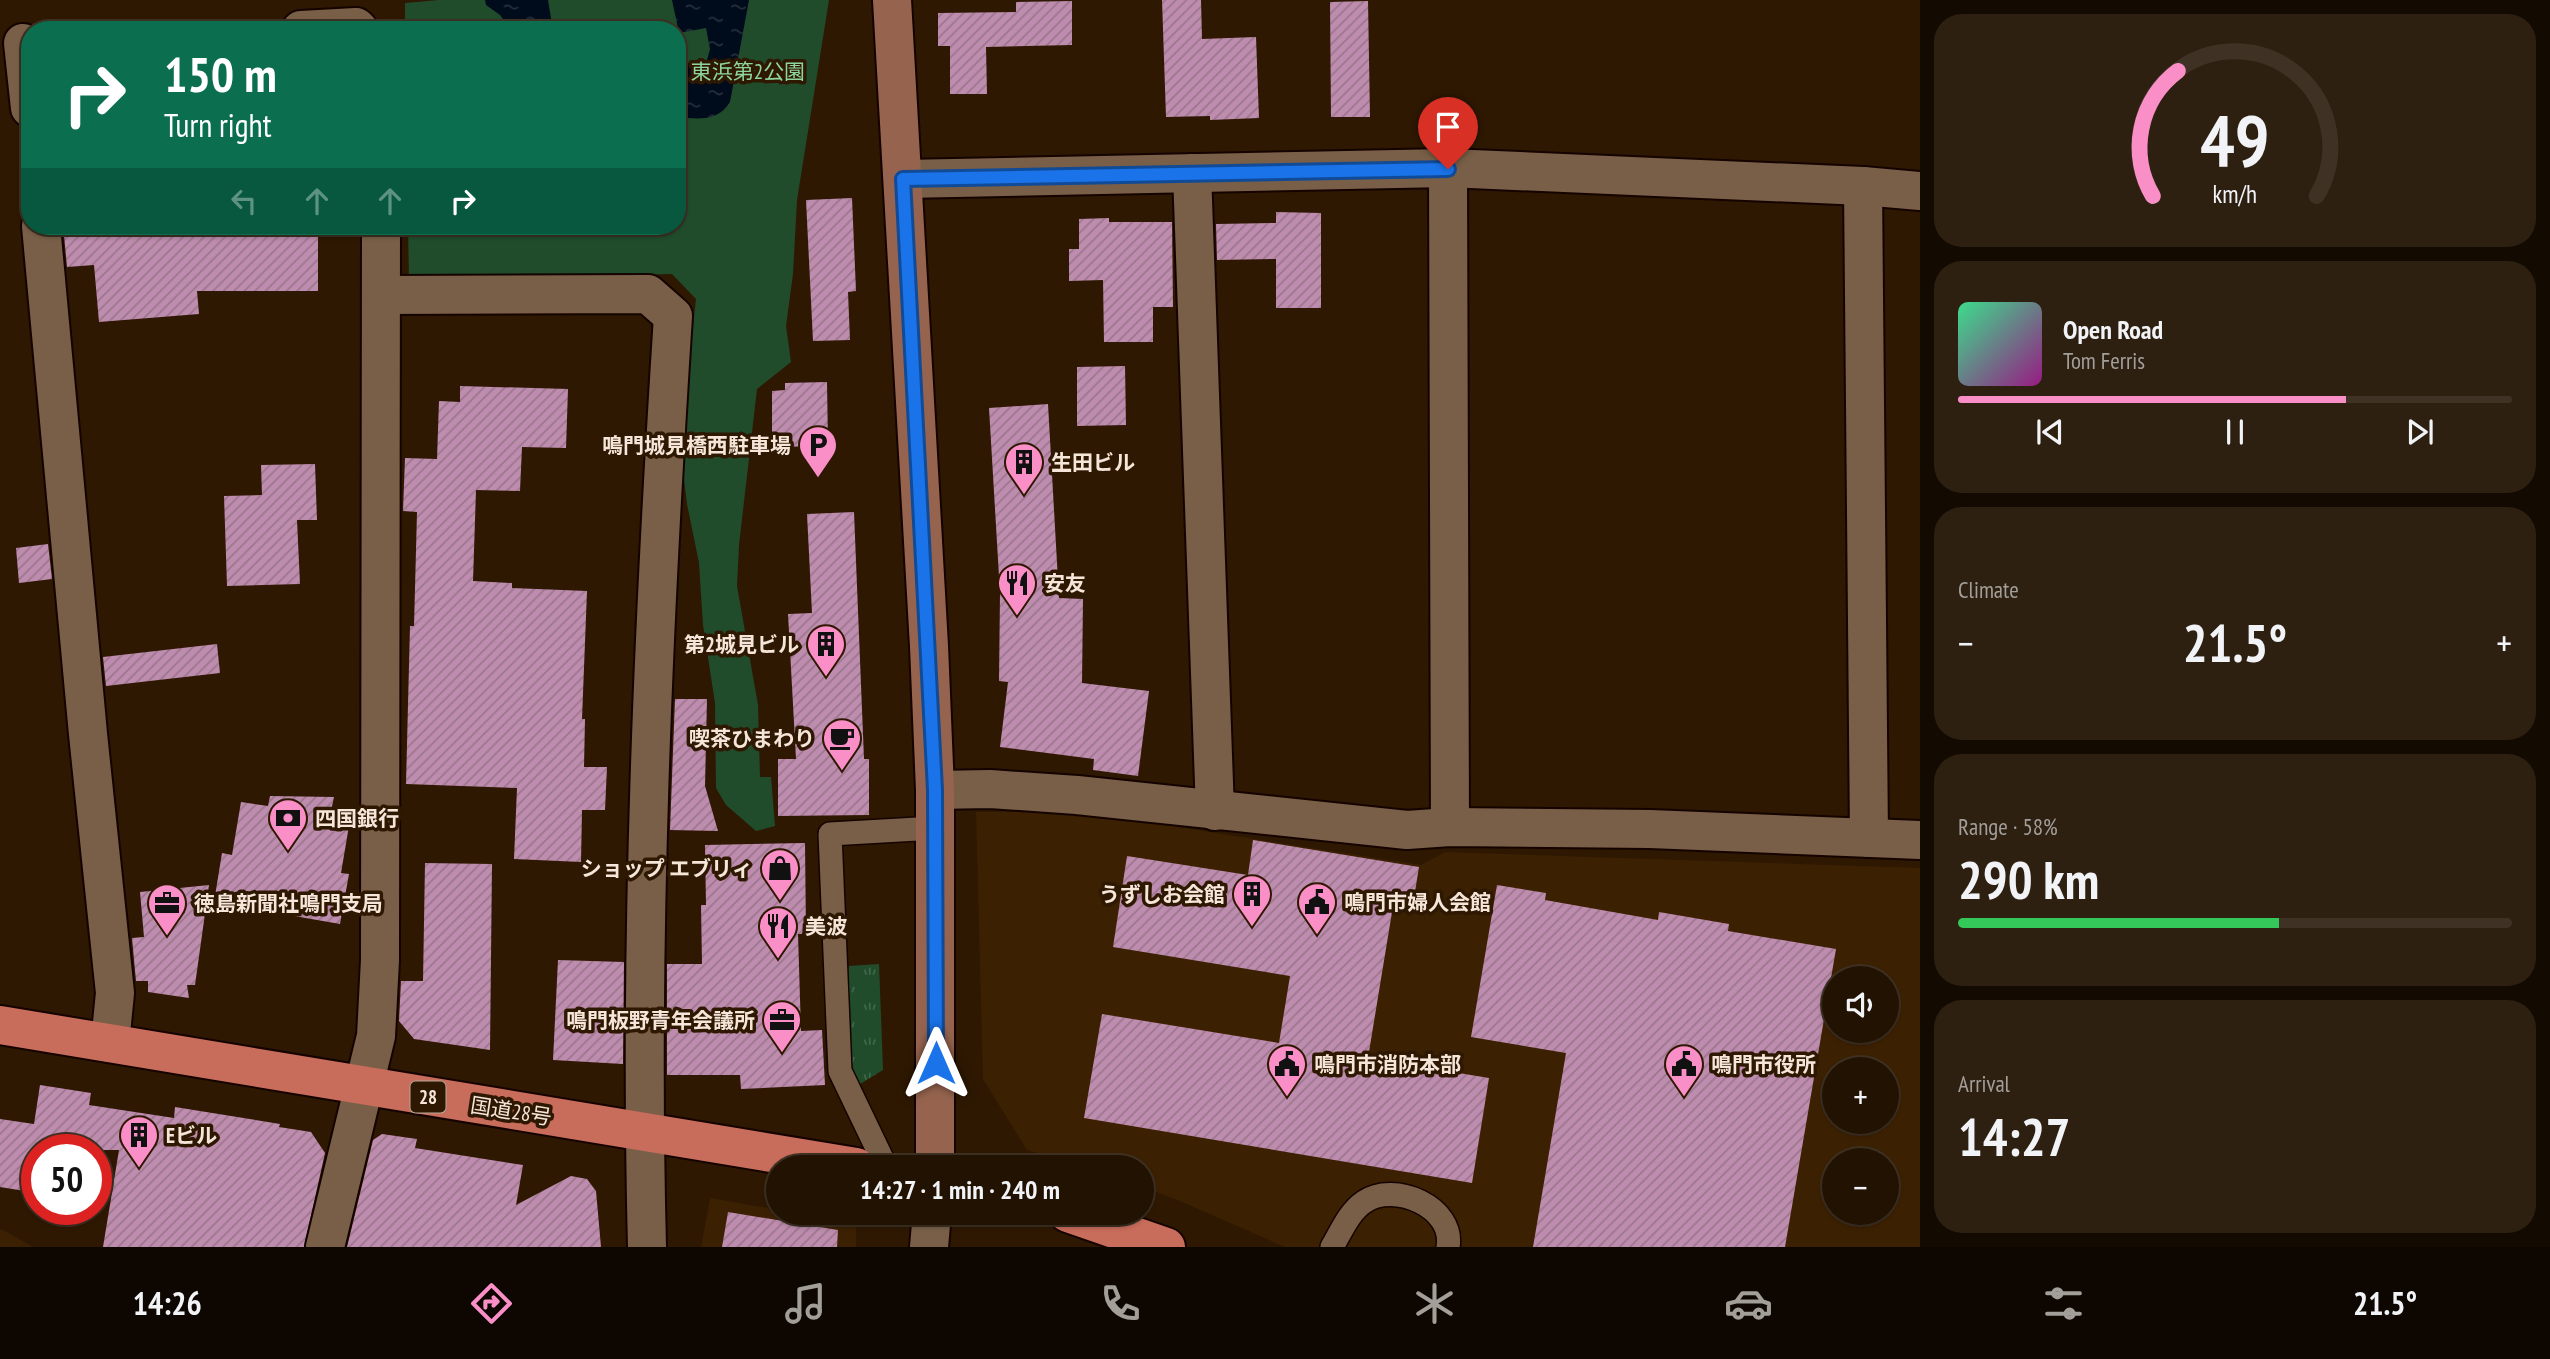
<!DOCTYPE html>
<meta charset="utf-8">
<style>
body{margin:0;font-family:"PT Sans Narrow","Noto Sans JP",sans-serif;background:#2e2011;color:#f1f3f6;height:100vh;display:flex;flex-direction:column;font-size:26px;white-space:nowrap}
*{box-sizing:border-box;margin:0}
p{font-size:23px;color:#a29e99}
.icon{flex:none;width:38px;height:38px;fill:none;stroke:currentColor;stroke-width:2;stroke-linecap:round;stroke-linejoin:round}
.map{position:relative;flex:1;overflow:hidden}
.panel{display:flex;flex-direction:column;gap:14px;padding:14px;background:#130a01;width:630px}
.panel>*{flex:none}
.top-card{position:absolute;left:21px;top:21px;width:665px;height:214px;border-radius:28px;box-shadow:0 2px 5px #0004,0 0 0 2px #3f3224;background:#0b6e4f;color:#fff;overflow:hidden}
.controls{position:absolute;left:1822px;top:966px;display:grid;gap:14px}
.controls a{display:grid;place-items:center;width:77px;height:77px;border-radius:50%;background:#221202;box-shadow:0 2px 5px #0004,0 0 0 2px #3f3224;font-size:35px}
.speed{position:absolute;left:21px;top:1134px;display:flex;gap:14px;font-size:35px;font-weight:700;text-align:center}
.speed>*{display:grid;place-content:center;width:91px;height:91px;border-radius:50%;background:#221202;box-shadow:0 2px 5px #0004,0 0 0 2px #3f3224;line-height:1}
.speed .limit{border:10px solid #d22;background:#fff;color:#111}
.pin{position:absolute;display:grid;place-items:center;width:60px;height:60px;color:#fff;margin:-72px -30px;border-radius:50% 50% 50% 0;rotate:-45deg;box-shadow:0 0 7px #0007}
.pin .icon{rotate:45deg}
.me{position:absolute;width:77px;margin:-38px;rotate:0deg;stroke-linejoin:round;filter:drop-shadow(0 0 5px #0008)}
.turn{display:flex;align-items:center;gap:24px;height:147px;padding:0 28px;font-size:32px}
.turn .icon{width:91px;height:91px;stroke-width:2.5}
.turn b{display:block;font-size:49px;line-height:60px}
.lanes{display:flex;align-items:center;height:66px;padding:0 28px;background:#0003;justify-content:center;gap:35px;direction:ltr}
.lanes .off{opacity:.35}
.big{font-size:52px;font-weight:600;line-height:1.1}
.panel .tile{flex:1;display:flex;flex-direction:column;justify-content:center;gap:10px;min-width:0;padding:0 24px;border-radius:28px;background:#2e2011}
.panel .dial{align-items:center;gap:0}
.dial svg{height:182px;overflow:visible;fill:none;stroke:#3f3224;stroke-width:7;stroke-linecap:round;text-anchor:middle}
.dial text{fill:#f1f3f6;stroke:none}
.song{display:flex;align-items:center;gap:21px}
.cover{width:84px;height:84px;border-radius:10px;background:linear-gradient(135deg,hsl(150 70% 55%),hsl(310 70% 35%))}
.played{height:7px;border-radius:4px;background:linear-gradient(90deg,#fa8fc7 70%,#3f3224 70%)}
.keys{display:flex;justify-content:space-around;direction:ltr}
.heat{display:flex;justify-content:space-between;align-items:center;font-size:38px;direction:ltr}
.charge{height:10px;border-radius:5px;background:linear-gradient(90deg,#34c759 58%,#3f3224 0)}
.trip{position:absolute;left:766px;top:1155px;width:388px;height:70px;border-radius:35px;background:#221202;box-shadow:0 2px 5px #0004,0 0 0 2px #3f3224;font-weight:600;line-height:70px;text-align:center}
.menu{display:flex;height:112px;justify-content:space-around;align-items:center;background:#0e0701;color:#a29e99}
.menu .icon{width:49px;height:49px}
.menu .current{color:#fa8fc7}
.menu b{font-size:32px;color:#f1f3f6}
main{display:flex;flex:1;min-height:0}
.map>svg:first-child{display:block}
.built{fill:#3c2002;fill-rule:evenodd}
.grass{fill:url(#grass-tufts)}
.green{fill:#204c2c}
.water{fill:url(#water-ripples)}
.building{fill:url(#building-hatch)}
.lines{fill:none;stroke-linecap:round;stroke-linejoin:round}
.service-casing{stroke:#150300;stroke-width:26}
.minor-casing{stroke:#150300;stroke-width:42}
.tertiary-casing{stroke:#150300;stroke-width:42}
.secondary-casing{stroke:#150300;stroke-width:42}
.trunk-casing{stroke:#150300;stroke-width:42}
.service{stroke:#795f47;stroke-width:23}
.minor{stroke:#795f47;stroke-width:38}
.tertiary{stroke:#795f47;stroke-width:38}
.secondary{stroke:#96644e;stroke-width:38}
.trunk{stroke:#c86c5b;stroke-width:38}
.route-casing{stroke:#114b97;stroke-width:18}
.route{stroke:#1a73e8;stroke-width:12}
.labels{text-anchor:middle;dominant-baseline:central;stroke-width:7;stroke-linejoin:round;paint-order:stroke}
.shield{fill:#2e1802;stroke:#baa898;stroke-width:2}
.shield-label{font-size:19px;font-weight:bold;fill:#f6e6d9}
.park-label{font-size:21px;fill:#8ed59d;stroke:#2e1802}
.poi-label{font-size:21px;font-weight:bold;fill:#f6e6d9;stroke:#2e1802;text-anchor:start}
.street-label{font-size:21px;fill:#f6e6d9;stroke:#2e1802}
</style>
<main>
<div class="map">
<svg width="1920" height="1247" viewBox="0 0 1920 1247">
<defs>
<pattern id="grass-tufts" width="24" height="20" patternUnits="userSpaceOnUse" patternTransform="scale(1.75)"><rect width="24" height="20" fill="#204c2c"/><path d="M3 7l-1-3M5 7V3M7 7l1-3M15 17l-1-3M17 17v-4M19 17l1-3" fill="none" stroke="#41664a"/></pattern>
<pattern id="water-ripples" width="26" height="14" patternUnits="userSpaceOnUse" patternTransform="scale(1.75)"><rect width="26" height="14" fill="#000b1c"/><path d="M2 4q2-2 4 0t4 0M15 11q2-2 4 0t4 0" fill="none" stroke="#262f3c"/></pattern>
<pattern id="building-hatch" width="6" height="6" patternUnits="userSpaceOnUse" patternTransform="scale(1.75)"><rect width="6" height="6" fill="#be8cae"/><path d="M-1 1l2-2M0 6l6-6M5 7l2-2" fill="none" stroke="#9b778d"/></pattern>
</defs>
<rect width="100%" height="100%" fill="#2e1802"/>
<g class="built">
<path d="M1075,811L1421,865L1445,852L1920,868V1247H1285L1180,1201L1143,1187V1167H1083L1027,1150L983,1079L976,812ZM1834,978H1886V1031H1834ZM1834,1069H1886V1122H1834ZM1834,1160H1886V1213H1834Z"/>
<path d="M710,1198L779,1210V1213H795L856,1223V1247H701Z"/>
<path d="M0,1229L16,1237L33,1247H0Z"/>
</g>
<path class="grass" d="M879,964L883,1070L860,1084L847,1065L844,984L849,966Z"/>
<path class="green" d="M439,0H672L674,3L689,0H829L797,200L793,274L786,326L791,362L757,389L739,545L737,586L758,705L760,777H771L775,826L756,831L726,805L716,788L715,703L703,625L699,563L687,504L680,446L696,299L672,274L409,280L408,226H677V30H405V3Z"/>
<g class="water">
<path d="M485,0H548L553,30H511L500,15L486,5Z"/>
<path d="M672,0H749L730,102C718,122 698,119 677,117V65L707,60L710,49L706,28L679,33Z"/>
</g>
<g class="building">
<path d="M1162,0H1201L1202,39L1256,37L1259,118L1210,120V116L1166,117Z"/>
<path d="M1072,1V45L986,47L987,94H950V46H938V13L1016,12V2Z"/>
<path d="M1368,1L1370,117H1331L1330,2Z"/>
<path d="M852,198L856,291L848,292L850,340L813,341L806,200Z"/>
<path d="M1276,212L1321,213V308H1276V259L1217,260L1216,224L1276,223Z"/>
<path d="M1109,218V222H1172L1173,307H1153V342H1104L1103,280L1069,281V249H1079V219Z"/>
<path d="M144,226H198V233H318V291H197L199,314L99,322L94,265L67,267L64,235L144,228Z"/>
<path d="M1125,366L1126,425L1077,426V367Z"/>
<path d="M827,382L828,446L772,447V391L785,390V383Z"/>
<path d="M460,386L568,389L566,448L522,447L520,491L476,490L473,581L512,583V588L587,591L582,719H585L584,767H607L605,810H582L581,862L514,859L517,788L406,784L410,626H414L417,512L403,511L405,458L437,459L439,401L460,402Z"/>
<path d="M1048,404L1059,598L1083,599L1082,683L1149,691L1138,776L1093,770L1094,759L1000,747L1008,682L999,681L1000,593L989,408Z"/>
<path d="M315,464L317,520H297L300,584L227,586L224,496L262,495L261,465Z"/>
<path d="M854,512L864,759H869V815L778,816V759H796L788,614L812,613L807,514Z"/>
<path d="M48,544L52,579L19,583L16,548Z"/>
<path d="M217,644L220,673L106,686L103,657Z"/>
<path d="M675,699H707L705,786L718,831L670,830Z"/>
<path d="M270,796L334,797L330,816L350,820L341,873L349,874L340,924L214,902L222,853L232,855L241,802L268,806Z"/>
<path d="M1253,840L1419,867L1412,910L1393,906L1368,1058L1489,1078L1472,1183L1084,1118L1102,1014L1279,1043L1290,976L1113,947L1127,856L1248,875Z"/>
<path d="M805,843L806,934H798L801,1031L822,1030L825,1085L741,1089L740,1075H667V964H702L701,905H706L705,845Z"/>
<path d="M425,863L492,864L490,1050L414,1039L399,1021L401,981H423Z"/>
<path d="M209,885L195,985H187L189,998L148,992V981H136L132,938L144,937L140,892Z"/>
<path d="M1497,885L1546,893L1545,900L1658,920L1659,912L1729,924L1728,931L1836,949L1785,1247H1533L1566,1053L1471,1037Z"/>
<path d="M558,960L624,962L623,1064L553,1060Z"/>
<path d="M40,1085L91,1093L89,1105L174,1118L175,1107L280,1124L279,1127L311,1132L325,1153L304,1247H103L119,1150H37V1193L0,1187V1119L34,1124Z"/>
<path d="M382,1134L417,1139L415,1148L523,1165L516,1205L571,1176L587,1179L596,1191L601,1247H347L373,1140Z"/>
<path d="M728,1212L838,1230L837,1247H722Z"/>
</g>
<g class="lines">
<defs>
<g id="service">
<path d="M886,1167L840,1071L830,834L935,828"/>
<path d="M1332,1247C1341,1232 1349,1212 1364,1202C1394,1181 1455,1207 1448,1247"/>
</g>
<g id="minor">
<path d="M301,30L356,27L359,30"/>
<path d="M23,43L30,108"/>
<path d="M1448,168L1450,827"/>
<path d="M1192,173L1215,811"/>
<path d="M1863,186L1869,838"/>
<path d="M41,226L88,734L115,993L110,1043"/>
<path d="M382,295L648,294L673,316C653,626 639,936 647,1247"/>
<path d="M935,790L990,789L1077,795L1407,830L1450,827L1650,829L1920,840"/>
<path d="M325,1247L376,1036L380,960L381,226"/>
</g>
<g id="tertiary">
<path d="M903,179L1448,168L1863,186L1920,191"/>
<path d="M929,1247L932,1213"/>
</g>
<path id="secondary" d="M892,0L929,646L935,790V1167"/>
<g id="trunk">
<path d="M0,1025L856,1167"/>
<path d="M1068,1213L1166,1247"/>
</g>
</defs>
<use href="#service" class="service-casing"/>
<use href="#minor" class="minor-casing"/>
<use href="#tertiary" class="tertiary-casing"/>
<use href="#secondary" class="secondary-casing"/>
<use href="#trunk" class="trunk-casing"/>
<use href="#service" class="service"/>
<use href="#minor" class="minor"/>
<use href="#tertiary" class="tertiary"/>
<use href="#secondary" class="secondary"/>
<use href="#trunk" class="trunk"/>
</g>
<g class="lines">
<defs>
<path id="route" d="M936,1063L935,790L903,179L1448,169"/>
</defs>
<use href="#route" class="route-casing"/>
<use href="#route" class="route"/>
</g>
<defs>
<symbol id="parking-pin" viewBox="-11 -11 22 30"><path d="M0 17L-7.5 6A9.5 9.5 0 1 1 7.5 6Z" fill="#fa8fc7" stroke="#2e1802"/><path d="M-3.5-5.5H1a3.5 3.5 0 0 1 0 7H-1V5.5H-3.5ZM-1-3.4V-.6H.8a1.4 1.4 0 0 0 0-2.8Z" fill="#111"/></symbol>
<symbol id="building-pin" viewBox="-11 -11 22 30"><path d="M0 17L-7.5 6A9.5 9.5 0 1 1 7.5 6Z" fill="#fa8fc7" stroke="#2e1802"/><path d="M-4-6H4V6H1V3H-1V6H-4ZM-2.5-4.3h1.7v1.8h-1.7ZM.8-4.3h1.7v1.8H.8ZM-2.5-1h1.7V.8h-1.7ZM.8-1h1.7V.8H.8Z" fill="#111"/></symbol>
<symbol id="restaurant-pin" viewBox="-11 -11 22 30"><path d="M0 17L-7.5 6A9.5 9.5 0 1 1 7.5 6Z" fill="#fa8fc7" stroke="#2e1802"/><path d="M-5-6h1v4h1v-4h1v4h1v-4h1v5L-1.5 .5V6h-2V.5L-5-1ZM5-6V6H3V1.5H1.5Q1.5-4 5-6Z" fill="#111"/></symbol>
<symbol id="cafe-pin" viewBox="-11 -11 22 30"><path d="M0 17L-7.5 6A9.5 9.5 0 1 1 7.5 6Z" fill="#fa8fc7" stroke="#2e1802"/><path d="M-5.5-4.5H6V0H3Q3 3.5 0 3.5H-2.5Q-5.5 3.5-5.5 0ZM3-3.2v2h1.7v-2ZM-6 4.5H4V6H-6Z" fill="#111"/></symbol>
<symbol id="bank-pin" viewBox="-11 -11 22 30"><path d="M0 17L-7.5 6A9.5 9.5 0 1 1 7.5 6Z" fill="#fa8fc7" stroke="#2e1802"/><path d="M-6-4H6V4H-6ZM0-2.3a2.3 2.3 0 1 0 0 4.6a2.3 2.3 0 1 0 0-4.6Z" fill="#111"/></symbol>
<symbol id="shop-pin" viewBox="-11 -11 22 30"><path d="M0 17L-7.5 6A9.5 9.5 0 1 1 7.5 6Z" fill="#fa8fc7" stroke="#2e1802"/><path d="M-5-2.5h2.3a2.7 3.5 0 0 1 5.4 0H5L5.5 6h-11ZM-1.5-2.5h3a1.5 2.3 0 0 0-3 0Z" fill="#111"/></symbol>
<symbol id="civic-pin" viewBox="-11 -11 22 30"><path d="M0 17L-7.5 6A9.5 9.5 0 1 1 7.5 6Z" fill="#fa8fc7" stroke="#2e1802"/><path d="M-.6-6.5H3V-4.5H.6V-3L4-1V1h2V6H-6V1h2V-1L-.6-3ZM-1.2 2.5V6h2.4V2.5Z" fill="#111"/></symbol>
<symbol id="office-pin" viewBox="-11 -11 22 30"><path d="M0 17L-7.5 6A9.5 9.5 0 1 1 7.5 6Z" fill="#fa8fc7" stroke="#2e1802"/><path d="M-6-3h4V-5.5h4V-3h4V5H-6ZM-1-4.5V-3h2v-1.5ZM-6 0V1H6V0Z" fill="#111"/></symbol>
</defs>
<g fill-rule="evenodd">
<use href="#parking-pin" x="796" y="423" width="44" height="60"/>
<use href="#building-pin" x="1002" y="440" width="44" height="60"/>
<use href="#restaurant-pin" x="995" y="561" width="44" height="60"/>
<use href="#building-pin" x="804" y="622" width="44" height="60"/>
<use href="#cafe-pin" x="820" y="716" width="44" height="60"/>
<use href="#bank-pin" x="266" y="796" width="44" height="60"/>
<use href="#shop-pin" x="758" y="846" width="44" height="60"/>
<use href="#building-pin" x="1230" y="872" width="44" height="60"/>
<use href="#civic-pin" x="1295" y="880" width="44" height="60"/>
<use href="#office-pin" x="145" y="881" width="44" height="60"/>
<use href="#restaurant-pin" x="756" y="904" width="44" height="60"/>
<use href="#office-pin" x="760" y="998" width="44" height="60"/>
<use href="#civic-pin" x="1265" y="1042" width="44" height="60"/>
<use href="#civic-pin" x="1662" y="1042" width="44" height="60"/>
<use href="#building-pin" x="117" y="1113" width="44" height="60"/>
</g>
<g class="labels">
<rect class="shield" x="410.5" y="1081.5" width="35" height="31" rx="5"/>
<g class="shield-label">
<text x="428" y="1097">28</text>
</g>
<g class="park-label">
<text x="748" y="71">東浜第2公園</text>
</g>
<g class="poi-label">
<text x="791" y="445" text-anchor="end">鳴門城見橋西駐車場</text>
<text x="1051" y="462">生田ビル</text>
<text x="1044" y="583">安友</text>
<text x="799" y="644" text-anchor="end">第2城見ビル</text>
<text x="815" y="738" text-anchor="end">喫茶ひまわり</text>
<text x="315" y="818">四国銀行</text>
<text x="753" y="868" text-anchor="end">ショップ エブリィ</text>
<text x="1225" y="894" text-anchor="end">うずしお会館</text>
<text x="1344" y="902">鳴門市婦人会館</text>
<text x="194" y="903">徳島新聞社鳴門支局</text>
<text x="805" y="926">美波</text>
<text x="755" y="1020" text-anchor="end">鳴門板野青年会議所</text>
<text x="1314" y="1064">鳴門市消防本部</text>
<text x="1711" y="1064">鳴門市役所</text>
<text x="166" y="1135">Eビル</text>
</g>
<g class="street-label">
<text transform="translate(511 1111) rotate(9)">国道28号</text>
</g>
</g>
</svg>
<div class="controls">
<a><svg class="icon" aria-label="sound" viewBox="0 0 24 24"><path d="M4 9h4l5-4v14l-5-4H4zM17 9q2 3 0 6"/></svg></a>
<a>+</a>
<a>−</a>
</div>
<div class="speed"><div class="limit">50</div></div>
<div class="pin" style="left:1448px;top:169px;background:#d93025"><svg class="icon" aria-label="arrive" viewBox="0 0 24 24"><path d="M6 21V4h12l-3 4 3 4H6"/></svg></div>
<svg class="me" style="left:936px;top:1063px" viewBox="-20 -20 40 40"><path d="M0-17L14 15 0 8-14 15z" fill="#1a73e8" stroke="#fff" stroke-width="4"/></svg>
<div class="trip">14:27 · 1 min · 240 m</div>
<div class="top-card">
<div class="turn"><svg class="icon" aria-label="right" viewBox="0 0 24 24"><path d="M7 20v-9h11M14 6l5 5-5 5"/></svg><div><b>150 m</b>Turn right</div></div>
<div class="lanes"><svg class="icon off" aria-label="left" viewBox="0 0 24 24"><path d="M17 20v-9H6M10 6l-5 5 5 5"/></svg><svg class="icon off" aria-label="ahead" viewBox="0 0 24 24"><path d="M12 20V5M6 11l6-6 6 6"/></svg><svg class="icon off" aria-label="ahead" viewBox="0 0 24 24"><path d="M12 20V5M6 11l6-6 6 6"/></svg><svg class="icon" aria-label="right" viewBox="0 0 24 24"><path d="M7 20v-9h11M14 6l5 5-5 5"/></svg></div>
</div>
</div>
<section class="panel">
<div class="tile dial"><svg viewBox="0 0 100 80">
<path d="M14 69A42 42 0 1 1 86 69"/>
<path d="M14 69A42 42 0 0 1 25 14" stroke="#fa8fc7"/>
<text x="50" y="56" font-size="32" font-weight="700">49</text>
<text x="50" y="72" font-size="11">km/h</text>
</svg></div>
<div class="tile">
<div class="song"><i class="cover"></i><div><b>Open Road</b><p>Tom Ferris</p></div></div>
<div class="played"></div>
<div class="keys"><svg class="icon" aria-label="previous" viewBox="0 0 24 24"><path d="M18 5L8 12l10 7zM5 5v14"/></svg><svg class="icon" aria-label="pause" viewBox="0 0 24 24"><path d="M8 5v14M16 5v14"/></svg><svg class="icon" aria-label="next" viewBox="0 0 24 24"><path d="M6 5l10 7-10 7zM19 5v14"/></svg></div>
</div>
<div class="tile"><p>Climate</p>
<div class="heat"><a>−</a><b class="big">21.5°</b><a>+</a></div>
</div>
<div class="tile"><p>Range · 58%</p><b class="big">290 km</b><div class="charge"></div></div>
<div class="tile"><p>Arrival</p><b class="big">14:27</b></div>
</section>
</main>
<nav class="menu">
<b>14:26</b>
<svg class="icon current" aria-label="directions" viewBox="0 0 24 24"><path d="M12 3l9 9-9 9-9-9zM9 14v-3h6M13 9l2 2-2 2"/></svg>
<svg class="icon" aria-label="music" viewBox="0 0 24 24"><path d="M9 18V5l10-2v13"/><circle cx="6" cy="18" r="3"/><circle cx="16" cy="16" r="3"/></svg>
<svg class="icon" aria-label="phone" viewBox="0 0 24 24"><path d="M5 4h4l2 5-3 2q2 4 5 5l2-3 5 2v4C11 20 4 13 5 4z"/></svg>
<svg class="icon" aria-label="climate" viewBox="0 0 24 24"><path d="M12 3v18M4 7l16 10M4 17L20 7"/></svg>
<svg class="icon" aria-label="car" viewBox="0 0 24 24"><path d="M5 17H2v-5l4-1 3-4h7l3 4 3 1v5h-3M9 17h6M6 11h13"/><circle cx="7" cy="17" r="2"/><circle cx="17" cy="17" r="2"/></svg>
<svg class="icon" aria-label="filters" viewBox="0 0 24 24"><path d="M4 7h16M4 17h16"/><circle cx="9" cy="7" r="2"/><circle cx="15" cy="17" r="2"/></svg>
<b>21.5°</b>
</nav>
